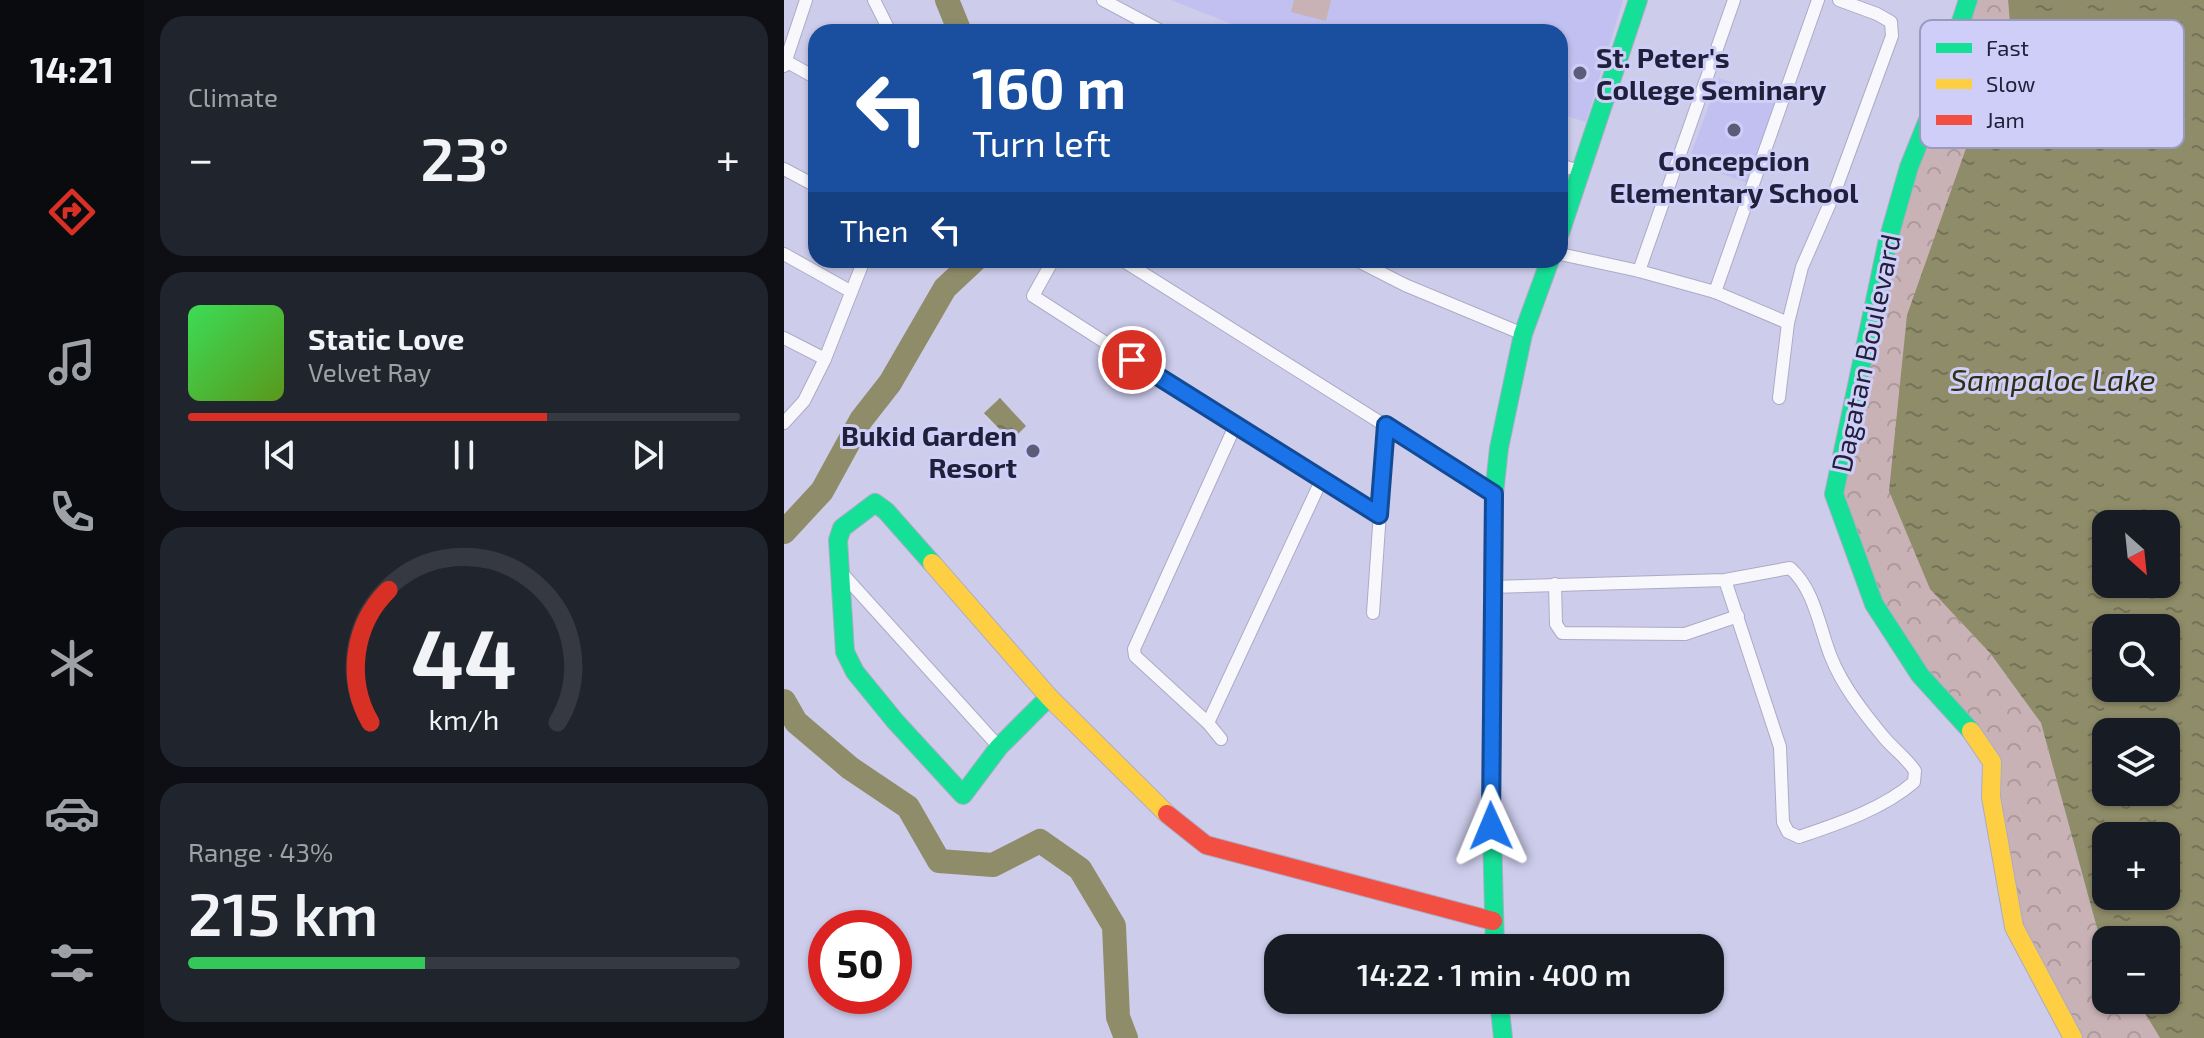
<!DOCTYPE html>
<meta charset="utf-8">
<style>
body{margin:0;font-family:"Exo 2",sans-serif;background:#20242c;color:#f1f3f6;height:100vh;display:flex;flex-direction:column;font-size:30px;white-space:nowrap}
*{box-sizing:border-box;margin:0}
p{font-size:26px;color:#9ea1a6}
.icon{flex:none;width:44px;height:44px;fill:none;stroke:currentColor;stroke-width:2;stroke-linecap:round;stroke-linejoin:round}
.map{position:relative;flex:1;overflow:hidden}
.panel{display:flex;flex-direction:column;gap:16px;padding:16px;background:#0d0f14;width:640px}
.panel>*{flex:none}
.top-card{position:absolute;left:24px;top:24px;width:760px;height:244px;border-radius:24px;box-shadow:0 2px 6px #0004;background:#1a4fa0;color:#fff;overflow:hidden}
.needle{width:52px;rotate:153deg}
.tools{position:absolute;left:1308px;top:510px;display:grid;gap:16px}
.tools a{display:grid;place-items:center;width:88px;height:88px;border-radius:16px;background:#171b24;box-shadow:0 2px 6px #0004;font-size:40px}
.speed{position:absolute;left:24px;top:910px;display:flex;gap:16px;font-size:40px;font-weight:700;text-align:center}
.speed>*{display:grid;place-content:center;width:104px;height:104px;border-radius:50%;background:#171b24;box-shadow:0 2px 6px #0004;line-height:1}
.speed .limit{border:12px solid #d22;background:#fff;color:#111}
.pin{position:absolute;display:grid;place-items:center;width:68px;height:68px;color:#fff;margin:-34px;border:4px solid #fff;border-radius:50%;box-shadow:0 2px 8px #0007}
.me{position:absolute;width:88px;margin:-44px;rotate:359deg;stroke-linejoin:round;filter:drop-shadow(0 0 6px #0008)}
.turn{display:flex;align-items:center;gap:28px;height:168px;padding:0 32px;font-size:36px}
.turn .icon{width:104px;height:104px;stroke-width:2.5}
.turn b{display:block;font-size:56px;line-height:68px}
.then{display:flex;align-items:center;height:76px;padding:0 32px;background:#0003;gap:16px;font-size:30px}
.big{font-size:60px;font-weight:600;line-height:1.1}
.panel .widget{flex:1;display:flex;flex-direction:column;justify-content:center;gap:12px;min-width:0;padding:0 28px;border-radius:24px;background:#20242c}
.panel .dial{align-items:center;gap:0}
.dial svg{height:208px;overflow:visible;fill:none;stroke:#363941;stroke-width:7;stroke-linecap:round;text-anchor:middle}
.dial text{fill:#f1f3f6;stroke:none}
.song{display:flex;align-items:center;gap:24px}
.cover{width:96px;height:96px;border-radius:12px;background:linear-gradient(135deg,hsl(130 70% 55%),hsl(90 70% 35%))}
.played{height:8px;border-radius:4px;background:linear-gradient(90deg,#d93025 65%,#363941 65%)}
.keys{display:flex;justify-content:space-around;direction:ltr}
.heat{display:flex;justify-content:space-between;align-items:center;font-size:44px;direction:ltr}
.charge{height:12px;border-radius:6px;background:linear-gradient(90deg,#34c759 43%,#363941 0)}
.trip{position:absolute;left:480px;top:934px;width:460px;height:80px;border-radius:24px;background:#171b24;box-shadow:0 2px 6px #0004;font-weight:600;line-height:80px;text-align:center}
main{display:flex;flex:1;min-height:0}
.dock{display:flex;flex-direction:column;width:144px;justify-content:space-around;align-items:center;background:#090b0e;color:#9ea1a6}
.dock .icon{width:56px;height:56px}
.dock .active{color:#d93025}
.dock b{font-size:36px;color:#f1f3f6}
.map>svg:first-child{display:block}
.built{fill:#c1c0f0}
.park{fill:url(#park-crowns)}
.garden{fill:#c9b2b5}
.water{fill:url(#water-ripples);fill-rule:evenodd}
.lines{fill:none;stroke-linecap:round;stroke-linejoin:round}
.river{stroke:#8f8c69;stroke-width:24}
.street-casing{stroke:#acabc6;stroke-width:14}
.fast-casing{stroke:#acabc6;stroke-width:20}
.slow-casing{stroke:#acabc6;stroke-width:20}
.jam-casing{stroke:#acabc6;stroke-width:20}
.street{stroke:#f8f7fc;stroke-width:12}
.fast{stroke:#16e098;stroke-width:18}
.slow{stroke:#ffcf43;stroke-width:18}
.jam{stroke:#f24e42;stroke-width:18}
.route-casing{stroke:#114b97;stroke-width:20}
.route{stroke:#1a73e8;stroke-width:14}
.poi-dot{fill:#5d5c78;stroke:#cecef9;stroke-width:3}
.labels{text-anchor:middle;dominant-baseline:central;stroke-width:6;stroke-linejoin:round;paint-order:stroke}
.poi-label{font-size:28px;font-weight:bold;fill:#21203a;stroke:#cecef9;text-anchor:start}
.street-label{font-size:28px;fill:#21203a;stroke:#cecef9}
.water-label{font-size:30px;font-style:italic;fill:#312f12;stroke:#cecef9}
.key{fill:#cecef9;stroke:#9a9ac0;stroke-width:2}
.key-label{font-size:22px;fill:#21203a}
</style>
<main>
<nav class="dock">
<b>14:21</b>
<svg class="icon active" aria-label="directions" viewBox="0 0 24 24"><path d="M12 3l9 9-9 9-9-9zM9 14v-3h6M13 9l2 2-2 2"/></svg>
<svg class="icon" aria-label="music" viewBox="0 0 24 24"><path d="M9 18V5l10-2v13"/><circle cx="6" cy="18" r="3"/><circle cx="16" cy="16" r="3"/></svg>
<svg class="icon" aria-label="phone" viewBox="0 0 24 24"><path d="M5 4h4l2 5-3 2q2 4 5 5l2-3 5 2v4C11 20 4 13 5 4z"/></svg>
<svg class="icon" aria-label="climate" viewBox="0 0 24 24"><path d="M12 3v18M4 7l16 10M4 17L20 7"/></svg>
<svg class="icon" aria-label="car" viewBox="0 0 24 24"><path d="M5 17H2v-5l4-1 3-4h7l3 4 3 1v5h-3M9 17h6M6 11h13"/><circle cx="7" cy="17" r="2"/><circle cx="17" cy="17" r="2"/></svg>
<svg class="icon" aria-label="filters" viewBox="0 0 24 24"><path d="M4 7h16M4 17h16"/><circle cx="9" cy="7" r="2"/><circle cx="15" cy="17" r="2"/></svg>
</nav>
<section class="panel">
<div class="widget"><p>Climate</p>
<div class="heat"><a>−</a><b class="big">23°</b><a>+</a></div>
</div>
<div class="widget">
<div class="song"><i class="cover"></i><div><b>Static Love</b><p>Velvet Ray</p></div></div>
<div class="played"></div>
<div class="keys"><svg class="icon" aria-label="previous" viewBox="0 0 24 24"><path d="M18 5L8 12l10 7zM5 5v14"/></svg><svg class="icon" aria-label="pause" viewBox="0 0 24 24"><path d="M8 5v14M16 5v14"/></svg><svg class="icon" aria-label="next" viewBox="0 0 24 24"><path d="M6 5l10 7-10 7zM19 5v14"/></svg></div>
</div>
<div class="widget dial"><svg viewBox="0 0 100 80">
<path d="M14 69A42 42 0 1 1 86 69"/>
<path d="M14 69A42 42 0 0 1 21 18" stroke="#d93025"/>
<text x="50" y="56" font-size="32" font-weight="700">44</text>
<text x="50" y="72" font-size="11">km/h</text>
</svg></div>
<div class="widget"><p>Range · 43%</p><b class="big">215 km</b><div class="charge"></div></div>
</section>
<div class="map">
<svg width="1420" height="1038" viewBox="0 0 1420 1038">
<defs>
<pattern id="park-crowns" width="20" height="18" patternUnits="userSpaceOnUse" patternTransform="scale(2)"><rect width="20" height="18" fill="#c9b2b5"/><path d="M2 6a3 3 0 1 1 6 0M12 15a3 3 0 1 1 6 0" fill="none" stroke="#ac999c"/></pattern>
<pattern id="water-ripples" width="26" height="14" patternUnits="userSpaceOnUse" patternTransform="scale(2)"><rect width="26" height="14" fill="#8f8c69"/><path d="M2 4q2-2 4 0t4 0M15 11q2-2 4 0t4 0" fill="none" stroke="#747257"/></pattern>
</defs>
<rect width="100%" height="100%" fill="#cdcceb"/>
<g class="built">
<path d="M387,0H839L802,122L776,114V32H468Z"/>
<path d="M935,78L996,98L964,183L904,162Z"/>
</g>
<path class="park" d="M1184,0H1224L1226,24L1206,653L1257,723L1316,939L1322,948V1000H1353L1376,1038H1289L1230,927L1208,762L1090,604L1050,494L1103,244Z"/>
<path class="garden" d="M510,0H547L542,21L507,12Z"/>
<g class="water">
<path d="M1224,0H1420V1038H1376L1353,1000H1382V940H1322V948L1316,939L1257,723L1206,653L1146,589L1105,491L1123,315L1226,24ZM1322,524H1382V584H1322ZM1322,628H1382V688H1322ZM1322,732H1382V792H1322ZM1322,836H1382V896H1322Z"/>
<path d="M216,398L242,426L227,441L200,413Z"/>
</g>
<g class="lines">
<g class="river">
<path d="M163,0L176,32"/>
<path d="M0,532L38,491L77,420L106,383L161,288L191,260"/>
<path d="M0,701L12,722L66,768L124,807L155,861L209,865L256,841L296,869L330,926L334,1017L342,1038"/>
</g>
<defs>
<g id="street">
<path d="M90,0L106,32"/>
<path d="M319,0L379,32"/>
<path d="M0,60L32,78"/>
<path d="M0,66L22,0"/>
<path d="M776,165L798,172"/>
<path d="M0,169L32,186"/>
<path d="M0,254L66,291"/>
<path d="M776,254L855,271L931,292L1004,323"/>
<path d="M269,260L249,296L537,481L595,515"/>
<path d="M338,260L710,494"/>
<path d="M572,260L621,285L739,334"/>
<path d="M855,271L950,0"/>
<path d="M931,292L1034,0"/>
<path d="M0,338L41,359"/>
<path d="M995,398L1004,323L1018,267L1050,194L1108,36L1107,22L1093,14L1055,0"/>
<path d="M0,423L20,401L41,359L80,260"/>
<path d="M56,571L215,747"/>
<path d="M771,584L772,624L778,633L901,634L954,616"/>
<path d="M707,587L941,580L1006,568C1031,590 1035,627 1047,657C1058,685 1079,712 1098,735C1108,748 1122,757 1131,771L1130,782C1099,809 1053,824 1015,837L1004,832L999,822L996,747L941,580"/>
<path d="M589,613L602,425"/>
<path d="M424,723L537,481"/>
<path d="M437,739L424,723L351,656L350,649L451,426"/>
</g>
<g id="fast">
<path d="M1184,0L1150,105L1125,167L1103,244L1050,494L1090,604L1136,675L1187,731"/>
<path d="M776,233L854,0"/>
<path d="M148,563L102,511L91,503L58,528L54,540L61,652L71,672L111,721L179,795L215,747L265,697"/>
<path d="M711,948L707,795L710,494L715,448L739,334L766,260"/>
<path d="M715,1000L719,1038"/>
</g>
<g id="slow">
<path d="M148,563L265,697L383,814"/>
<path d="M1187,731L1208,762L1207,797L1230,927L1289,1038"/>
</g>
<path id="jam" d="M383,814L422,845L709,921"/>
</defs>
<use href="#street" class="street-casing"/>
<use href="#fast" class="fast-casing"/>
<use href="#slow" class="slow-casing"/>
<use href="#jam" class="jam-casing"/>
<use href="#street" class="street"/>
<use href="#fast" class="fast"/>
<use href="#slow" class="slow"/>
<use href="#jam" class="jam"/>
</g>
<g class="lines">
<defs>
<path id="route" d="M348,360L595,515L602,425L710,494L707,826"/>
</defs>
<use href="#route" class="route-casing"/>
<use href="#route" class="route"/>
</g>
<g class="poi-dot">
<circle cx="796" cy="73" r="8"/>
<circle cx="950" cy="130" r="8"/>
<circle cx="249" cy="451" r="8"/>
</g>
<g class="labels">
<g class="poi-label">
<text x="812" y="57">St. Peter's<tspan x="812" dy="32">College Seminary</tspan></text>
<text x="950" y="160" text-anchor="middle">Concepcion<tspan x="950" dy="32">Elementary School</tspan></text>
<text x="233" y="435" text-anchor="end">Bukid Garden<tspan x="233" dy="32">Resort</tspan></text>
</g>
<g class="street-label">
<text transform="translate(1081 353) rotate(-78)">Dagatan Boulevard</text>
</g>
<g class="water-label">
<text x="1269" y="379">Sampaloc Lake</text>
</g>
</g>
<rect x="1136" y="20" width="264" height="128" rx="12" class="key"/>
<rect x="1152" y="43" width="36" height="10" fill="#16e098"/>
<rect x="1152" y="79" width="36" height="10" fill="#ffcf43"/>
<rect x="1152" y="115" width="36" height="10" fill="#f24e42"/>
<g class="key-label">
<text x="1202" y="56">Fast</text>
<text x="1202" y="92">Slow</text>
<text x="1202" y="128">Jam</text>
</g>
</svg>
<div class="tools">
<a><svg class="needle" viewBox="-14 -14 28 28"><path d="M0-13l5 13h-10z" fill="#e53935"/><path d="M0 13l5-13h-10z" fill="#9ea1a6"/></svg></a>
<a><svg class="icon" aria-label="search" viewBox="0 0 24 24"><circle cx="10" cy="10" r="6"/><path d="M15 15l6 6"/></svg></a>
<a><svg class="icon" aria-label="layers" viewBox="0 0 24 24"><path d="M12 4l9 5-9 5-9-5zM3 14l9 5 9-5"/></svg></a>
<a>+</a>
<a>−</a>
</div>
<div class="speed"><div class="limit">50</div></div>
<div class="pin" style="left:348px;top:360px;background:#d93025"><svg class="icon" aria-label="arrive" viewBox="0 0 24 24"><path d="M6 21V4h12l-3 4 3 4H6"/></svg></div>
<svg class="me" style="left:707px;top:826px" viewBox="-20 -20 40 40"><path d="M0-17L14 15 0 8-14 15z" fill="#1a73e8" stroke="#fff" stroke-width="4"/></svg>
<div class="trip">14:22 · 1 min · 400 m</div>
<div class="top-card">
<div class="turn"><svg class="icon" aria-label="left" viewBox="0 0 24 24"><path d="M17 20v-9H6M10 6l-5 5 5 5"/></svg><div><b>160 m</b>Turn left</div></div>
<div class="then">Then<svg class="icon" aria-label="left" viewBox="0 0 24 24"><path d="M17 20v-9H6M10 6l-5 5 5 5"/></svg></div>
</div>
</div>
</main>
